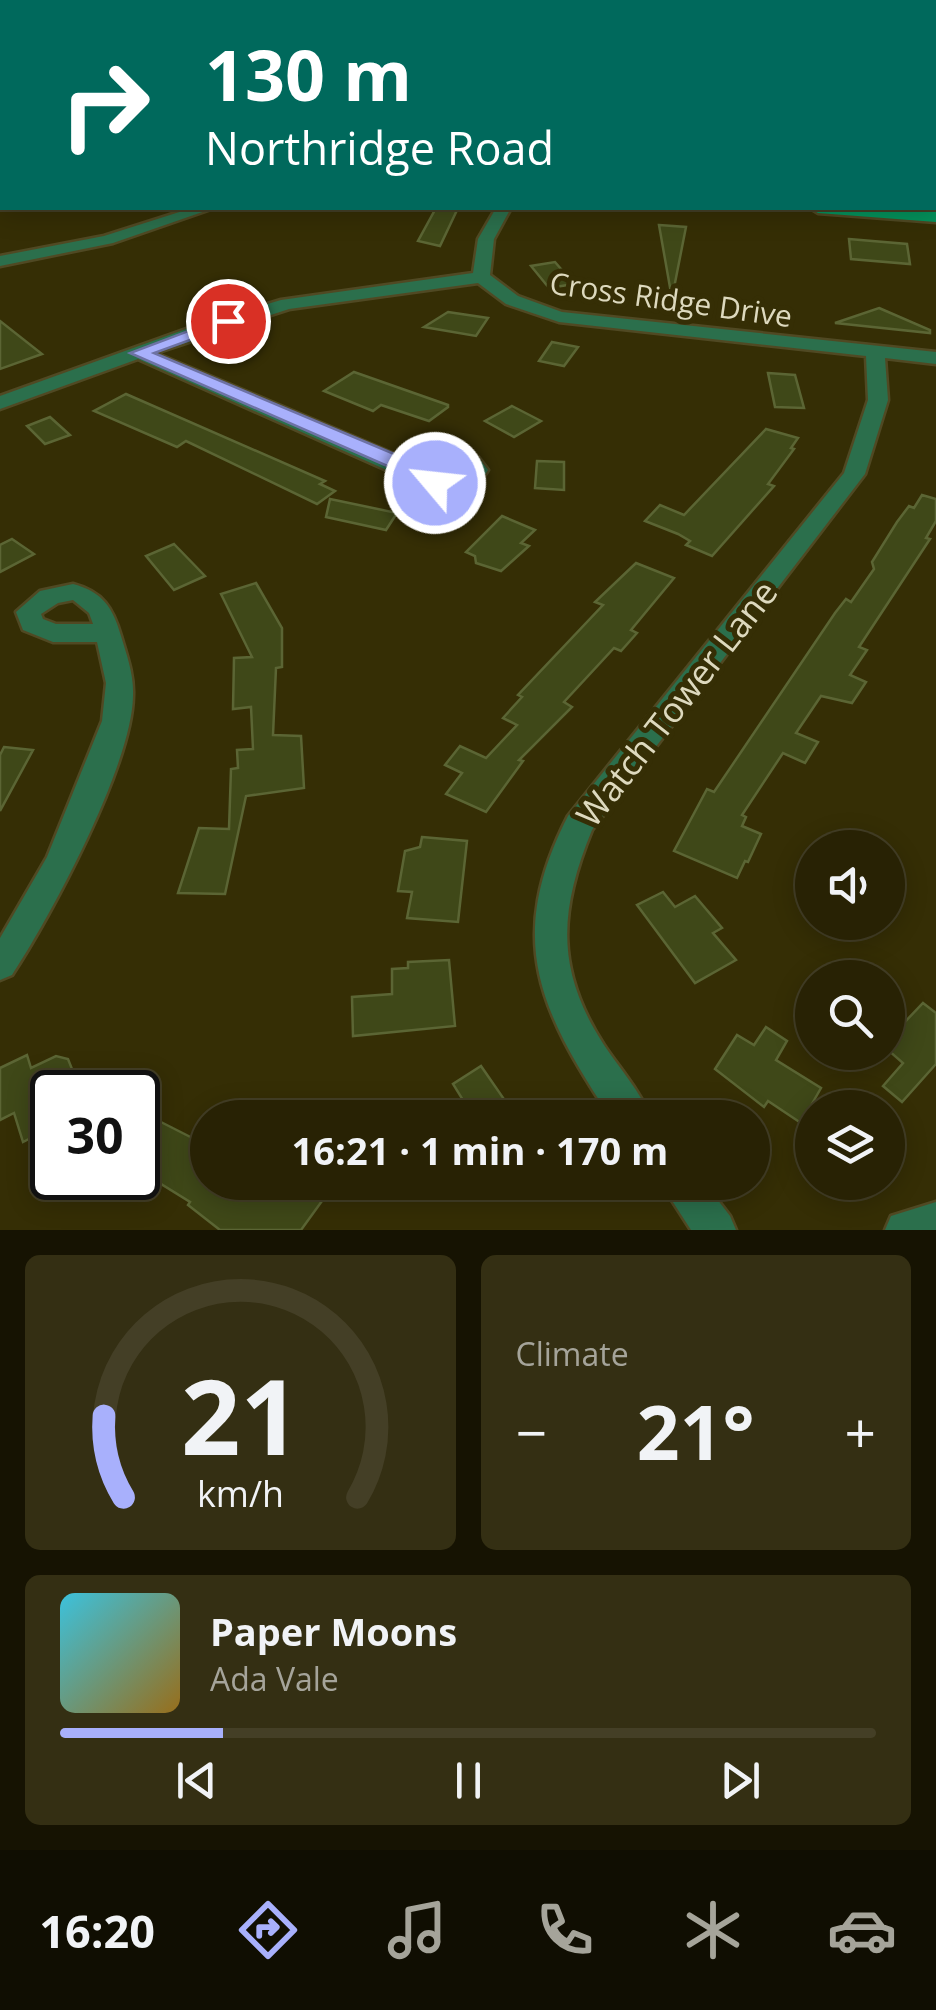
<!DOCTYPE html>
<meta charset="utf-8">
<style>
body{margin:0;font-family:"Open Sans",sans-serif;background:#342f13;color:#f1f3f6;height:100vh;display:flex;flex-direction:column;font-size:38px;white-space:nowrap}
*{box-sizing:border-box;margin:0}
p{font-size:32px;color:#a5a49a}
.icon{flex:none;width:55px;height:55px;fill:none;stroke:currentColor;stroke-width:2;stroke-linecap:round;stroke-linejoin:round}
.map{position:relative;height:1230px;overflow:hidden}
.drawer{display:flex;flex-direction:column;gap:25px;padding:25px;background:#161302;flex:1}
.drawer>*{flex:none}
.guide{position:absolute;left:0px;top:0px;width:938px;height:210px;box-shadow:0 5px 25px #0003,0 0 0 2px #443f26;background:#00695c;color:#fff;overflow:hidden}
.tools{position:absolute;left:795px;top:830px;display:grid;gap:20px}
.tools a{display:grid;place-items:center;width:110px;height:110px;border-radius:50%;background:#282204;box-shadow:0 5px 25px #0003,0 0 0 2px #443f26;font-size:50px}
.speed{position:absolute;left:30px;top:1070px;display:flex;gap:20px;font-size:50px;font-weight:700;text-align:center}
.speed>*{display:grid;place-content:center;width:130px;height:130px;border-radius:50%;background:#282204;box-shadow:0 5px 25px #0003,0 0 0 2px #443f26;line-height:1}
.speed .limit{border:5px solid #111;border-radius:15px;background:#fff;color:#111}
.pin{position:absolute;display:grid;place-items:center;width:85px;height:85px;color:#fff;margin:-42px;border:5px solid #fff;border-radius:50%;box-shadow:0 2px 10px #0007}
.me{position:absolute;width:110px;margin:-55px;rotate:298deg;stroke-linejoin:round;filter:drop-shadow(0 0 8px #0008)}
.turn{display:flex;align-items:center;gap:35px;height:210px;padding:0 40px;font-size:45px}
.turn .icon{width:130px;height:130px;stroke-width:2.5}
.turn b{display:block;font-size:70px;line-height:85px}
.big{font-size:75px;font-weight:700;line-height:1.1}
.drawer .tile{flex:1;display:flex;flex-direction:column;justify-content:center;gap:15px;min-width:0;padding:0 35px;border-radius:15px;background:#342f13}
.drawer .dial{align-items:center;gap:0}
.dial svg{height:260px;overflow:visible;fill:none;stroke:#443f26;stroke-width:7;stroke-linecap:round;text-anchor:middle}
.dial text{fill:#f1f3f6;stroke:none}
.song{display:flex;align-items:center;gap:30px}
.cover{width:120px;height:120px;border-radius:15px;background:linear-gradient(135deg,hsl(190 70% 55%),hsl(40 70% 35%))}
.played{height:10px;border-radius:5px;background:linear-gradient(90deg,#a8b0fc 20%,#443f26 20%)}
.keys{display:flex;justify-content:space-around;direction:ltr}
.heat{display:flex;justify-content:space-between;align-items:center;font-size:55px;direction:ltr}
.drawer .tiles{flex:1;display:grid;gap:25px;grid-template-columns:1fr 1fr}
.tile:last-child{grid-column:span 2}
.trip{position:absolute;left:190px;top:1100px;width:580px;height:100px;border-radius:50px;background:#282204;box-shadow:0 5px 25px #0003,0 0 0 2px #443f26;font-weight:700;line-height:100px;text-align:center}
.tab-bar{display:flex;height:160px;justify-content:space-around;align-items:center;background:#100e02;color:#a5a49a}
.tab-bar .icon{width:70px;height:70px}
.tab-bar .current{color:#a8b0fc}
.tab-bar b{font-size:45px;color:#f1f3f6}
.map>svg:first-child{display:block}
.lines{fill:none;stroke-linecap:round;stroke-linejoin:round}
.stream{stroke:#47544f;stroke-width:4}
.building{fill:#3f4818;stroke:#5b6534;stroke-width:2.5}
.service-casing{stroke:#504923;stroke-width:5}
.minor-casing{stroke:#504923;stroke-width:5}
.secondary-casing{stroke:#504923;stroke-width:5}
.service{fill:#2b6f4c;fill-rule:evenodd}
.minor{fill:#2b6f4c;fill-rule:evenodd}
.secondary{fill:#04925c;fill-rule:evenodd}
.route{fill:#a8b0fc;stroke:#6d72a4;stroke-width:2.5}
.labels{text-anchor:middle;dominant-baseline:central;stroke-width:10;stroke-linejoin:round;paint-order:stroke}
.far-street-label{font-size:30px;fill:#ddd9be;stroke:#352e05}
.street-label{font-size:35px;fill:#ddd9be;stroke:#352e05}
</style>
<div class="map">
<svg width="936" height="1230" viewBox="0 0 936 1230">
<rect width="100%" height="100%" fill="#352e05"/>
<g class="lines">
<path class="stream" d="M301,2L314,0"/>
</g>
<g class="building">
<path d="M436,208H458L440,246L418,241Z"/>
<path d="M659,225L686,227L673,293H671Z"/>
<path d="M849,239L907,244L910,264L851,259Z"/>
<path d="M555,262L574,284L549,288L531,266Z"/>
<path d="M879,308L930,330V333L835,323Z"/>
<path d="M448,312L488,318L476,336L424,327Z"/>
<path d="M0,321L42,354L0,369Z"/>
<path d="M552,342L578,347L564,366L539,361Z"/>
<path d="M354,372L448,405V407L429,421L381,405L373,411L324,391Z"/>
<path d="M768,373L795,375L804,408L775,407Z"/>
<path d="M126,394L325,481L320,484L335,491L317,504L186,441L177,447L94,411Z"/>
<path d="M512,406L541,421L514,437L485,421Z"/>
<path d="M50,417L70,435L45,444L27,426Z"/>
<path d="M766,429L798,438L791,448L794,449L768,484L774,486L712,556L686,545L690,541L678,534L645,521L660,505L684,515Z"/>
<path d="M537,461L564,462V490L535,488Z"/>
<path d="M922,495L936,499V521L926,538L930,539L859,647L867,650L850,675L866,682L852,703L821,696L796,733L818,742L805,763L783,753L742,815L746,817L742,826L761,834L748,862L745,861L737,878L674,851L707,789L714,792L835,613L846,599L851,602L874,569L872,562L897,522L909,506L914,508Z"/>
<path d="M330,499L397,513L386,530L326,517Z"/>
<path d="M502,516L535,530L521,543L529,546L501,571L476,563L475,556L466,552Z"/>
<path d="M12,539L34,554L0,572V545Z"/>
<path d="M174,544L205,576L174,590L146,556Z"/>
<path d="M636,563L674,578L631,630L637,633L621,651L614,648L564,702L572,707L519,760L523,761L486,812L446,794L462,773L445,765L460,746L486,758L517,725L503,718L522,697L518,695L603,605L595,602Z"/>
<path d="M256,583L282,628V667L276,668L273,735L301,736L304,788L246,796L225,894L178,893L199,828L229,829L231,769L238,768L237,750L253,749L251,707L233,709L234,658L252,657L221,594Z"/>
<path d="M4,747L33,750L0,811V755Z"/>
<path d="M422,837L467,841L458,922L407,918L412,892L398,891L405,851L420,847Z"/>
<path d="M663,892L675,907L695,896L722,928L713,933L736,960L695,983L637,905Z"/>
<path d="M449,960L455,1026L353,1036L352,997L392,994V969L408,968V962Z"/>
<path d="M923,1003L936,1013V1064L902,1102L883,1086L903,1063L888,1050V1015L901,1026Z"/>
<path d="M766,1027L787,1041L776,1060L821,1088L801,1123L768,1101L764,1107L715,1069L737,1035L754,1045Z"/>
<path d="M27,1055L31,1068L56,1056L68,1059L72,1069L66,1078L71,1092H52V1127L23,1142L14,1113L0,1120V1068Z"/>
<path d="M481,1066L517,1118H434L463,1100L453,1084Z"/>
<path d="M155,1119L208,1146V1182H300L322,1201L301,1230H220L188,1205L190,1202L145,1174L149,1167L138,1161V1127L146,1132Z"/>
</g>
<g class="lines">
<defs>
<rect id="service" x="0" y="162" width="2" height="4"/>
<g id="minor">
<rect x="0" y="31" width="2" height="6"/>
<rect x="935" y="56" width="1" height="8"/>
<path d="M192,208H214L113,243L0,266V256L104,236Z"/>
<path d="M496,208H511L494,239L490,275L518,296L562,312L936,352V364L885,358L888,400L865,474L592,830C559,910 555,970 604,1045C620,1069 640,1091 651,1118H611C539,1010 505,939 568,816L844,473L868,400L866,356L559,322L506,304L478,283L289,309L155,353L394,454L451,448L478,457L488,470C474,494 453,494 427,488L138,359L0,409V396L200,324L281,300L473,273L478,239ZM451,461L466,470L463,476L440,477L414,464Z"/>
<path d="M73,584C103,592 113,608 121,636C127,656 134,675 133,696C132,765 51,916 12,975L0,980V938L47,857L102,721L106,683L97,642H53L23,630L16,612L40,591ZM73,600L89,613L93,624H56L43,619L41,614L58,603Z"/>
<path d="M660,1182H704L730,1216L736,1230H691Z"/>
<path d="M936,1202V1230H885L891,1216Z"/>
</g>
<g id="secondary">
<path d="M64,0H78L79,2H66Z"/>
<path d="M810,208L936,212V222L818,213Z"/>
</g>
</defs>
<use href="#service" class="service-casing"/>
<use href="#minor" class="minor-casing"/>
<use href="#secondary" class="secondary-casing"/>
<use href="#service" class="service"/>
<use href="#minor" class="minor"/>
<use href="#secondary" class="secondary"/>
</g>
<path class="route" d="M228,316L237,321L234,324L154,353L399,456L442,479V487H428L385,465L130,353Z"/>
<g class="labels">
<g class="far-street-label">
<text transform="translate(671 299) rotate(8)">Cross Ridge Drive</text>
</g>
<g class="street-label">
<text transform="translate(676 703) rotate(-52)">Watch Tower Lane</text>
</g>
</g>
</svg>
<div class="tools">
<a><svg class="icon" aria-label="sound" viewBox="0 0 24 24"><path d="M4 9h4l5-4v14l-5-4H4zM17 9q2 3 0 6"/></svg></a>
<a><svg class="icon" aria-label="search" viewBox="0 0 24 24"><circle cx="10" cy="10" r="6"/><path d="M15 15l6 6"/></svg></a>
<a><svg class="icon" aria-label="layers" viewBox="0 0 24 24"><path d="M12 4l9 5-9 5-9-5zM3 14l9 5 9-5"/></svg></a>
</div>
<div class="speed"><div class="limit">30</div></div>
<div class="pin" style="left:228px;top:321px;background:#d93025"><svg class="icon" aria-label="arrive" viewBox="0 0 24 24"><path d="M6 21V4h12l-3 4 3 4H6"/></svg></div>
<svg class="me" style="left:435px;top:483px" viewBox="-20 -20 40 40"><circle r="17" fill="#a8b0fc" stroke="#fff" stroke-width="3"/><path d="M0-11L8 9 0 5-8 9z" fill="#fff"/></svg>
<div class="trip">16:21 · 1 min · 170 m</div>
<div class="guide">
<div class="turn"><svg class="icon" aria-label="right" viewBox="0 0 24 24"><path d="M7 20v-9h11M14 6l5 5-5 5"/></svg><div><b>130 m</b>Northridge Road</div></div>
</div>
</div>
<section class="drawer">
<div class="tiles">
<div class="tile dial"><svg viewBox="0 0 100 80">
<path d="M14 69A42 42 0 1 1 86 69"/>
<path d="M14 69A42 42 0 0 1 8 44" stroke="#a8b0fc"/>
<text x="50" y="56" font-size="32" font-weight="700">21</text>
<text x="50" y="72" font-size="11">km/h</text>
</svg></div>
<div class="tile"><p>Climate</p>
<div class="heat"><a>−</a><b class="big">21°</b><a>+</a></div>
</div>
<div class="tile">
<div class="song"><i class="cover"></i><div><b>Paper Moons</b><p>Ada Vale</p></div></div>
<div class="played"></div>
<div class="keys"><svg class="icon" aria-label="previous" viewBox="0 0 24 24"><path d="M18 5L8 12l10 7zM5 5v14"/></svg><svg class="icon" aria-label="pause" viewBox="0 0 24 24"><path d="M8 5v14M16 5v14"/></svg><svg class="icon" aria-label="next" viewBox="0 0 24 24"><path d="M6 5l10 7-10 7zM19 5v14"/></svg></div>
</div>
</div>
</section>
<nav class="tab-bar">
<b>16:20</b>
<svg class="icon current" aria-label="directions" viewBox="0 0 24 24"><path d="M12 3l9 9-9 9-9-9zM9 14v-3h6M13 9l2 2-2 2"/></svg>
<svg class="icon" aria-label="music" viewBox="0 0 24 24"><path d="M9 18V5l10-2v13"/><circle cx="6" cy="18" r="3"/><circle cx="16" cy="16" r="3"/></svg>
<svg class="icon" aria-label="phone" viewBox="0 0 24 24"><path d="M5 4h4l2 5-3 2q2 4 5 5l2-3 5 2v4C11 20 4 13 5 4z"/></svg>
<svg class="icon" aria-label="climate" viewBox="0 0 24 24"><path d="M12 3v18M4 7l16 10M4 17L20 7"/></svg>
<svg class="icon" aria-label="car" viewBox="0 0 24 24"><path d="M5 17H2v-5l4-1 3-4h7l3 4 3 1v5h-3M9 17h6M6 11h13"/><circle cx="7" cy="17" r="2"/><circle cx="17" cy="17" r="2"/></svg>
</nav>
